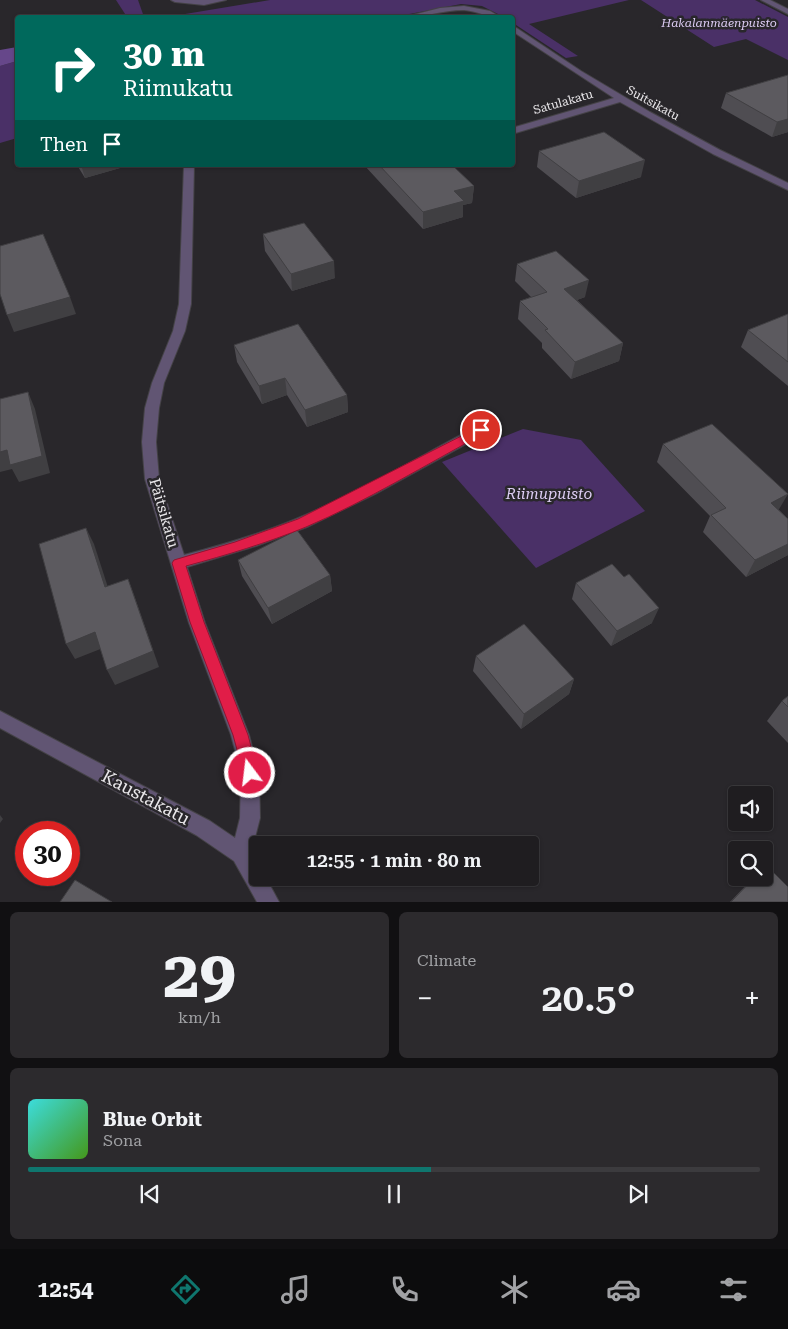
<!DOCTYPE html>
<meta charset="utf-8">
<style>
body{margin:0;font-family:"Roboto Serif",serif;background:#2c2a2d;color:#f1f3f6;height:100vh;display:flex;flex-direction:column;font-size:19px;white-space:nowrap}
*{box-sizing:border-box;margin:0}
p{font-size:16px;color:#a1a2a5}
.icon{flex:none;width:28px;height:28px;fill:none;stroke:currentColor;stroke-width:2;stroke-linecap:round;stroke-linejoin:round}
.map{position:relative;height:902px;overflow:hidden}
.side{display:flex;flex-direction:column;gap:10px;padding:10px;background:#111012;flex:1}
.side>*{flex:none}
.guide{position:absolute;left:15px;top:15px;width:500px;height:152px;border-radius:5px;box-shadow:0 1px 4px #0004,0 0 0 1px #3c3b3e;background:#00695c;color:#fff;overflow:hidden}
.tools{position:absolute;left:728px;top:786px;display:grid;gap:10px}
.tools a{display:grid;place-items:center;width:45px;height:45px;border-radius:5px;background:#1f1d20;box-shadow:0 1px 4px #0004,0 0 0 1px #3c3b3e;font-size:25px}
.speed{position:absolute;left:15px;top:821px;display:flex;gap:10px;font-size:25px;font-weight:700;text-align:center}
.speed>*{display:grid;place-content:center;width:65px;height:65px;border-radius:50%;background:#1f1d20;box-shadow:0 1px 4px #0004,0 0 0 1px #3c3b3e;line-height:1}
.speed .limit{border:8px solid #d22;background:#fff;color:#111}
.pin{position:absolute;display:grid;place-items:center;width:42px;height:42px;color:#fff;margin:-21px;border:2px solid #fff;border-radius:50%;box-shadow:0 1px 5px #0007}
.me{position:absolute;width:55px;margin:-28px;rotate:345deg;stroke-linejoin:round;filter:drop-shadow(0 0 4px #0008)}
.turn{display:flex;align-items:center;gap:18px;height:105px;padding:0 25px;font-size:22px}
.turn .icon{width:65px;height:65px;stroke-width:2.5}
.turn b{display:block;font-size:35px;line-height:42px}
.then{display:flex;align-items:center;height:48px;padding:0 25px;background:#0003;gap:10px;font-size:19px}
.big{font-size:38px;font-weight:600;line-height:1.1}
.side .widget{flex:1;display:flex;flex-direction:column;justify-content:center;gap:8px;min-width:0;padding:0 18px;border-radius:8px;background:#2c2a2d}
.side .dial{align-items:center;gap:0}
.dial b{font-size:65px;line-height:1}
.song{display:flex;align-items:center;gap:15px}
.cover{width:60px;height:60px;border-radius:8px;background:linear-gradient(135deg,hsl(180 70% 55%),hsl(100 70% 35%))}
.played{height:5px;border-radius:2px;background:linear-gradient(90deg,#0f766e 55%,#3c3b3e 55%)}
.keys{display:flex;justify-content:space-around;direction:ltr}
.heat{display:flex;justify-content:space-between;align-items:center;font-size:28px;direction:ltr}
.side .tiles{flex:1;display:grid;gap:10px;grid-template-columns:1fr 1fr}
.widget:last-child{grid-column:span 2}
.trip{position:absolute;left:249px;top:836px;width:290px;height:50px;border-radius:5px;background:#1f1d20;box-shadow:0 1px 4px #0004,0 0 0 1px #3c3b3e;font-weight:600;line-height:50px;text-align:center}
.tab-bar{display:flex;height:80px;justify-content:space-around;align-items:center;background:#0c0c0d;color:#a1a2a5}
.tab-bar .icon{width:35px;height:35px}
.tab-bar .on{color:#0f766e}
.tab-bar b{font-size:22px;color:#f1f3f6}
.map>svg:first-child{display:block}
.green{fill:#4a3067}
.forest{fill:#66478a}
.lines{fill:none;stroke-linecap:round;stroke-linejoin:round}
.service-casing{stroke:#444246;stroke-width:2}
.minor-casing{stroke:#444246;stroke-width:2}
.tertiary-casing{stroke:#444246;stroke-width:2}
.service{fill:#615573;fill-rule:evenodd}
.minor{fill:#615573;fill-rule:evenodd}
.tertiary{fill:#615573;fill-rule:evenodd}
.wall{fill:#4f4d52}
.shaded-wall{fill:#403f42}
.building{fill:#5c5a5f;stroke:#403f42}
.route{fill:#e11d48;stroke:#92132f}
.labels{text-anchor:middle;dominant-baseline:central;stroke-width:5;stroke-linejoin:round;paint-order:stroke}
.far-park-label{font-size:12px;font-style:italic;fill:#ddcdf4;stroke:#29272b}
.far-street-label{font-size:12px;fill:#e9e7ea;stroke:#29272b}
.park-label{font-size:15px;font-style:italic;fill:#ddcdf4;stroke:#29272b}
.street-label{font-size:15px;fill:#e9e7ea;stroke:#29272b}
.near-street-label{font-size:18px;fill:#e9e7ea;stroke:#29272b}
</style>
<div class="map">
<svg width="788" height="902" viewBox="0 0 788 902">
<rect width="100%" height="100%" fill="#29272b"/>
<g class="green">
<path d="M116,0H138L144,17H127Z"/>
<path d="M270,0H629L529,24L578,56L566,58L513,23L512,18L504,17L482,6L461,4L389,18L167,17Z"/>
<path d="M641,0H755L788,17V60L746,39L714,47Z"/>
<path d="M17,61V138L0,143V66Z"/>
<path d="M523,429L581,440L645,511L536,568L442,462Z"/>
</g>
<path class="forest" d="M17,47V61L0,66V50Z"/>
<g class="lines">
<defs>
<path id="service" d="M171,0H226L204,5L175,2Z"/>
<g id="minor">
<path d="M464,6L490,11L502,18C489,18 478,11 464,10C442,10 422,18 401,18L440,8Z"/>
<path d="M512,25L581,71L650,112L720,150L788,183V190L713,154L620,102L512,134V128L614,98L512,31Z"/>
<path d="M184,165H194L191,304L185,331L164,383L159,408L156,442L159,479L184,555C222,545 260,534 296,519C358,493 417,458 476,427H486L488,430L486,433L375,494L307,527L256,546L187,567L205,623L249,735L259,773L260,818L251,853L258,863V878H266L279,902H257L234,861L196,835L0,728V711L210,821L235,838L240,818L241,773L231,735L189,623L145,479L142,442L145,408L152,383L173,331L179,304Z"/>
</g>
<path id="tertiary" d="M761,0H770L788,9V14Z"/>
</defs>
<use href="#service" class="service-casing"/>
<use href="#minor" class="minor-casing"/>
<use href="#tertiary" class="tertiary-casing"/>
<use href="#service" class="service"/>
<use href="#minor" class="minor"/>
<use href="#tertiary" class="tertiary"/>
</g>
<g class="wall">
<path d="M788,75V132L772,137L721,108L726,93Z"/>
<path d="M539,151L641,177L576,198L537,167Z"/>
<path d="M77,165H127V166L85,178Z"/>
<path d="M364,165H452L474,186L472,203L463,205V217L423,229Z"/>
<path d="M263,234L335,278L292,291L265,251Z"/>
<path d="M517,264L585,297L577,300L623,343L619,361L571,379L542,348V343L518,319L520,301L531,297L515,281Z"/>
<path d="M788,314V386L741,347L748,330Z"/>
<path d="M234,345L347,395L348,412L307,427L287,395L262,404L237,362Z"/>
<path d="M663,444L779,510L788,519V555L746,577L703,532L710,516L657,462Z"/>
<path d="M238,560L330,575L332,591L272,624L242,576Z"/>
<path d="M576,583L652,623L611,646L572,599Z"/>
<path d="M476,656L574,679L569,694L521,729L473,671Z"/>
<path d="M788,696V743L767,721L782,701Z"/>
<path d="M753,878H764L788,902H730Z"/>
</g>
<g class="shaded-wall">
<path d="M788,119V132L772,137L777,122Z"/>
<path d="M645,160L641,177L576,198L579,181Z"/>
<path d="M81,165H127V166L85,178Z"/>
<path d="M474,186L472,203L463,205V217L423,229V212L454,191Z"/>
<path d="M334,261L335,278L292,291L291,274Z"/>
<path d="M589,280L585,297L561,306L564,289Z"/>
<path d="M70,297L76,314L14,332L7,315Z"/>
<path d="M623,343L619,361L571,379L575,362Z"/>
<path d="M285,378L287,395L262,404L259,386Z"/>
<path d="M28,392L35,409L50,473L19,482L12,469L0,472V452L7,450Z"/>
<path d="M347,395L348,412L307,427L305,410Z"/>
<path d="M788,494L778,511L771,503Z"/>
<path d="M86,528L94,544L113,603L105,587Z"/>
<path d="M788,544V555L746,577L755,560Z"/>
<path d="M330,575L332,591L272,624L268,608Z"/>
<path d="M128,579L134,595L159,667L115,685L107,670Z"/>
<path d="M659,608L652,623L611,646L617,631Z"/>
<path d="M95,632L103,648L75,659L66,644Z"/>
<path d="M574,679L569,694L521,729L524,714Z"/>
<path d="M0,815L3,819L0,823Z"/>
</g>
<g class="building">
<path d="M788,75V119L777,122L726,93Z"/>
<path d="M604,132L645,160L579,181L539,151Z"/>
<path d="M379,165H452L474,186L454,191L464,201L423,212Z"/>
<path d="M304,223L334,261L291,274L263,234Z"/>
<path d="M43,234L70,297L7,315L0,294V246Z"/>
<path d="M556,251L589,280L564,289L623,343L575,362L545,330L548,329L520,301L547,292L517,264Z"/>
<path d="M788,314V362L748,330Z"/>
<path d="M298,324L347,395L305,410L285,378L259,386L234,345Z"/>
<path d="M28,392L42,456L10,465L7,450L0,452V399Z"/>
<path d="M712,424L788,494L771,503L788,519V544L755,560L711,515L726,508L663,444Z"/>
<path d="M86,528L105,587L128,579L153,651L107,670L95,632L66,644L39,544Z"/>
<path d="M297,530L330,575L268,608L238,560Z"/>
<path d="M612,564L624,577L629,574L659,608L617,631L576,583Z"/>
<path d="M524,624L574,679L524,714L476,656Z"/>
<path d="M788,696V707L782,701Z"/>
<path d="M766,865L788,887V902H731L754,878H764V867Z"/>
<path d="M75,880L112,902H60Z"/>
</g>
<path class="route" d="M481,426L486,430L485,433C427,464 365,502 306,527C267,543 227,555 186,566L204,622L248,735L258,773L256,779L250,781L245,779L233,735L190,622L172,563L174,560L235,542L298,519Z"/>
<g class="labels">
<g class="far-park-label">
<text x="719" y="23">Hakalanmäenpuisto</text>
</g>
<g class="far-street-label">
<text transform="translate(563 102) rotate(-16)">Satulakatu</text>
<text transform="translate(653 103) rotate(29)">Suitsikatu</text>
</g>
<g class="park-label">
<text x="549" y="494">Riimupuisto</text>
</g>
<g class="street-label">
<text transform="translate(164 513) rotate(74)">Päitsikatu</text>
</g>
<g class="near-street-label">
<text transform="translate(146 797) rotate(28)">Kaustakatu</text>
</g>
</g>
</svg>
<div class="tools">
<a><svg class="icon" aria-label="sound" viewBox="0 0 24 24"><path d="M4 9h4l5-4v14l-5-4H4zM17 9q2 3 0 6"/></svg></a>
<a><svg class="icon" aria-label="search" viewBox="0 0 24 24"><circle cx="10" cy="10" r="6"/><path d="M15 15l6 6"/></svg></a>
</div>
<div class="speed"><div class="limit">30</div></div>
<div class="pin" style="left:481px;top:430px;background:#d93025"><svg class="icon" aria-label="arrive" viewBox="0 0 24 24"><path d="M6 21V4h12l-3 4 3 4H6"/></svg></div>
<svg class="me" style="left:250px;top:773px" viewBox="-20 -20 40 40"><circle r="17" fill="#e11d48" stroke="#fff" stroke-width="3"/><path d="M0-11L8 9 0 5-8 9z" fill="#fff"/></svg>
<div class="trip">12:55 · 1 min · 80 m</div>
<div class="guide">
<div class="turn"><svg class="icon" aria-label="right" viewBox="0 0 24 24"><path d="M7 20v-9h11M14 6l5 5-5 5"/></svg><div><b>30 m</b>Riimukatu</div></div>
<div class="then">Then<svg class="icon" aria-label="arrive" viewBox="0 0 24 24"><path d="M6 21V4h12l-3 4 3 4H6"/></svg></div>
</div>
</div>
<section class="side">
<div class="tiles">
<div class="widget dial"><b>29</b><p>km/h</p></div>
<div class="widget"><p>Climate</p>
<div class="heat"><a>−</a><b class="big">20.5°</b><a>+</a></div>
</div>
<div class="widget">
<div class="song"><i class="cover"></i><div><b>Blue Orbit</b><p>Sona</p></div></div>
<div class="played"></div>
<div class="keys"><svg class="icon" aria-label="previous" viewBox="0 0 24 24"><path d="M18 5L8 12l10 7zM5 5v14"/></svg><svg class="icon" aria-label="pause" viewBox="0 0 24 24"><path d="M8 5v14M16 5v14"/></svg><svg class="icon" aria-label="next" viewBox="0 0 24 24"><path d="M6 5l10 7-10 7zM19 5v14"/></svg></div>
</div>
</div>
</section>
<nav class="tab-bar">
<b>12:54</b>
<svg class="icon on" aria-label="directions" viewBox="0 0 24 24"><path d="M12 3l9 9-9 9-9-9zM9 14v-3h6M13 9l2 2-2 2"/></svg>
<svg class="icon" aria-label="music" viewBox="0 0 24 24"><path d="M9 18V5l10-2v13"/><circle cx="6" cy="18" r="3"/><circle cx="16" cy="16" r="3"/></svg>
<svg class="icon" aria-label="phone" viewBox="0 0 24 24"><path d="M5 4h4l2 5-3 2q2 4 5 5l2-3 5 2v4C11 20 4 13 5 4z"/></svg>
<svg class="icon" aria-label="climate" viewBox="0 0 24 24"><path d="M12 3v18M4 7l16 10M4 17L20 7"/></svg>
<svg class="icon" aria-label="car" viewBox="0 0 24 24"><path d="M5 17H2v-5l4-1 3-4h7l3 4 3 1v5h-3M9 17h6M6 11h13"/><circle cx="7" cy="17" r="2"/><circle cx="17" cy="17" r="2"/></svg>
<svg class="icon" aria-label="filters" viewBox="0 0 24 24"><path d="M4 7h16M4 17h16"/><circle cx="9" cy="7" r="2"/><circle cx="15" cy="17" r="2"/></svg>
</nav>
